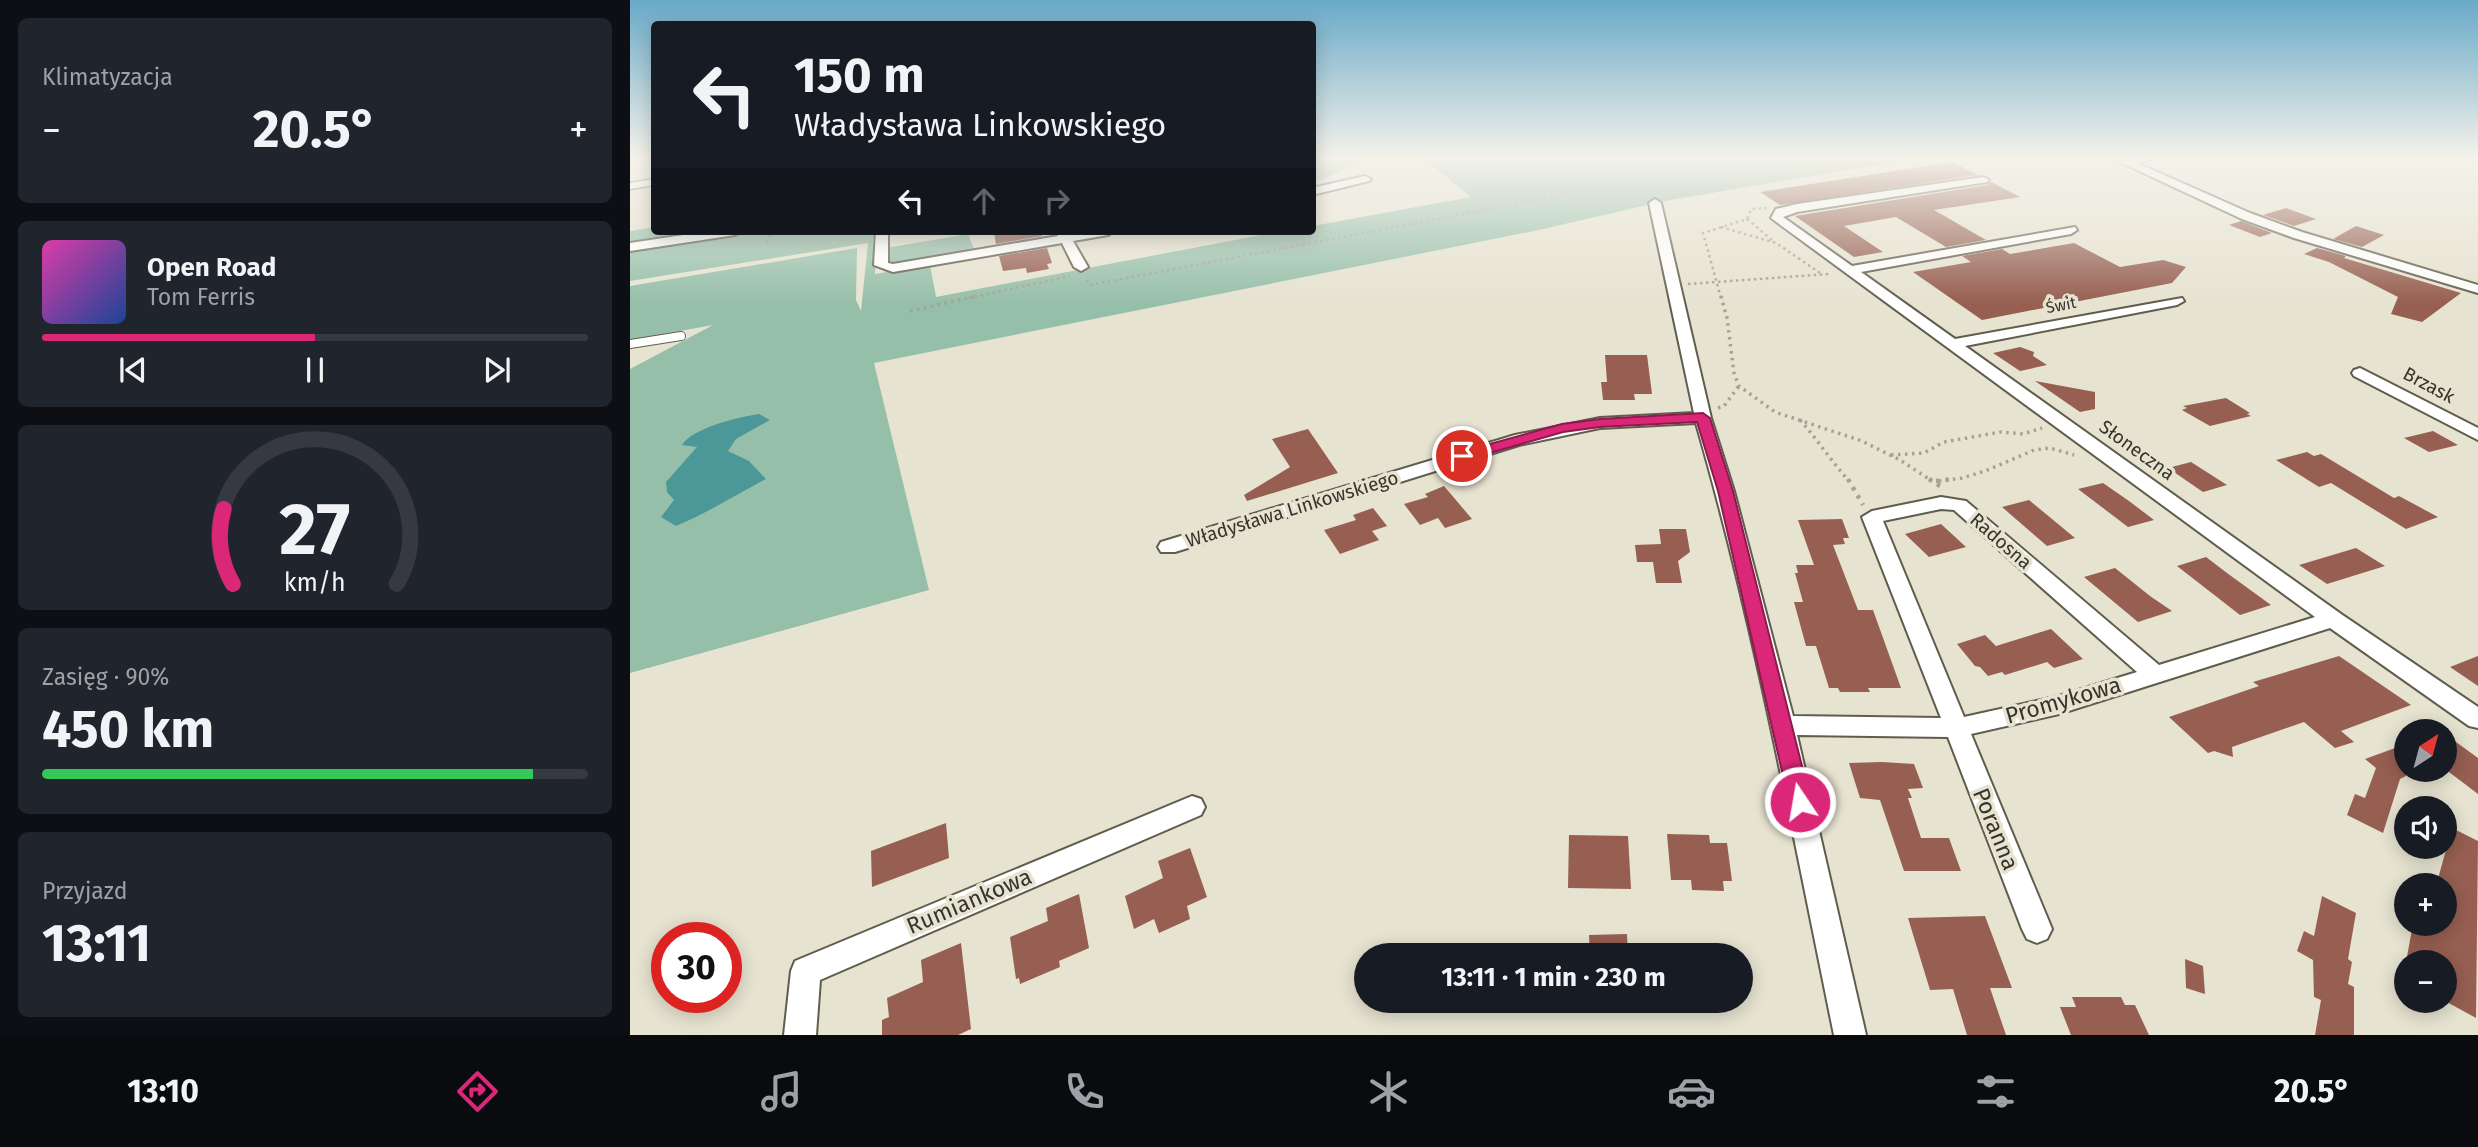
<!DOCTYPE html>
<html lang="pl">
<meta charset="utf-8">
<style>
body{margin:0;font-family:"Fira Sans",sans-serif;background:#20242c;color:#f1f3f6;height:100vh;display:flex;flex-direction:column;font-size:26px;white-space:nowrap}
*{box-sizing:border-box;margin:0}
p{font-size:23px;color:#9ea1a6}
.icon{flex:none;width:38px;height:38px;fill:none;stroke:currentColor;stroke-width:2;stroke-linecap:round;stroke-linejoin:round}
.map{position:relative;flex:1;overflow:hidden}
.drawer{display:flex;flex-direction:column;gap:18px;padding:18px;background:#0d0f14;width:630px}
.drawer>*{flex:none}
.banner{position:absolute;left:21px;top:21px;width:665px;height:214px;border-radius:7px;box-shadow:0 4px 18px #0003;background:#171b24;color:#f1f3f6;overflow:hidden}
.needle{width:46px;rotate:36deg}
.buttons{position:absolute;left:1764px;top:719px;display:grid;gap:14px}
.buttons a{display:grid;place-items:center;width:63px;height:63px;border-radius:50%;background:#171b24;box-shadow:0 4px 18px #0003;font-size:35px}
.speed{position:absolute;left:21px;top:922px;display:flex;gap:14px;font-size:35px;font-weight:700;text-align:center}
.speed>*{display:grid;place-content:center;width:91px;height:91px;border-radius:50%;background:#171b24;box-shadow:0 4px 18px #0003;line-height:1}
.speed .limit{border:10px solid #d22;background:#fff;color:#111}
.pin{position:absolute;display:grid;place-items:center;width:60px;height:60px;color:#fff;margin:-30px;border:4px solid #fff;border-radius:50%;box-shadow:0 2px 7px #0007}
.me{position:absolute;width:77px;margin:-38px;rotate:348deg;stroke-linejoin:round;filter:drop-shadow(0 0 5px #0008)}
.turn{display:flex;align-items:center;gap:24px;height:147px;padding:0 28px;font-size:32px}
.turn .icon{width:91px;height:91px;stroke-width:2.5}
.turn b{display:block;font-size:49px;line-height:60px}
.lanes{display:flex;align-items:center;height:66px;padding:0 28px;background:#0003;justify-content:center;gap:35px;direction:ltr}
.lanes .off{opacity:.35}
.big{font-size:52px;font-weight:700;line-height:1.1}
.drawer .widget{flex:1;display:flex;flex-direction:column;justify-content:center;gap:10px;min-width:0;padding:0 24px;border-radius:10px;background:#20242c}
.drawer .dial{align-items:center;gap:0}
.dial svg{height:182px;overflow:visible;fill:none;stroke:#363941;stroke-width:7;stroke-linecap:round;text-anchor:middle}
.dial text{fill:#f1f3f6;stroke:none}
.song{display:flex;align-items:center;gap:21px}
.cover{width:84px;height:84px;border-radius:10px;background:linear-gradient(135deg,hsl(320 70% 55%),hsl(220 70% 35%))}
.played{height:7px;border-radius:4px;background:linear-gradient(90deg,#db2777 50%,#363941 50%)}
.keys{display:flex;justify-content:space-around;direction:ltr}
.heat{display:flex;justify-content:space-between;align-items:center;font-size:38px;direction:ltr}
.charge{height:10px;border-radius:5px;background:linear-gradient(90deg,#34c759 90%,#363941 0)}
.trip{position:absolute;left:724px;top:943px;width:399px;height:70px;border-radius:35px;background:#171b24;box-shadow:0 4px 18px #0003;font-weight:700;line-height:70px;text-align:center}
.tabs{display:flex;height:112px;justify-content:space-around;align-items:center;background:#090b0e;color:#9ea1a6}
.tabs .icon{width:49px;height:49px}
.tabs .on{color:#db2777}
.tabs b{font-size:32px;color:#f1f3f6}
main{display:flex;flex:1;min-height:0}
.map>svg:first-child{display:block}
.green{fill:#96bfa9}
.water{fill:#4c9898}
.building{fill:#965f51}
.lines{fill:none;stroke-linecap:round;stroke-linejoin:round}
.service-far1-casing{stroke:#605d4d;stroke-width:9}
.service-casing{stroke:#605d4d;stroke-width:10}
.minor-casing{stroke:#605d4d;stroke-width:4}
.path-far2{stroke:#a5a294;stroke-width:2.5;stroke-dasharray:2.5 3.5;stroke-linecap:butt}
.path-far1{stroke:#a5a294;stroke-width:3.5;stroke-dasharray:2.5 4.5;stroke-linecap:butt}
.path{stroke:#a5a294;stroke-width:4.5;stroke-dasharray:3.5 6;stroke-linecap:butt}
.service-far1{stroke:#fff;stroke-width:6}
.service{stroke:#fff;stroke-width:8}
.minor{fill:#fff;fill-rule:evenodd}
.route{fill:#db2777;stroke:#8e194d;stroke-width:2}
.labels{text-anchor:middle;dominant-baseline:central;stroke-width:7;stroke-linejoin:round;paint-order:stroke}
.far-street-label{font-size:16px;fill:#36342d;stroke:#e7e3d1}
.street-label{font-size:19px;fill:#36342d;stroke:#e7e3d1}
.near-street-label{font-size:23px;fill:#36342d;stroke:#e7e3d1}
</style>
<main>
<section class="drawer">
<div class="widget"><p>Klimatyzacja</p>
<div class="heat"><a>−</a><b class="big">20.5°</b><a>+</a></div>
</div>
<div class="widget">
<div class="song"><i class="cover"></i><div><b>Open Road</b><p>Tom Ferris</p></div></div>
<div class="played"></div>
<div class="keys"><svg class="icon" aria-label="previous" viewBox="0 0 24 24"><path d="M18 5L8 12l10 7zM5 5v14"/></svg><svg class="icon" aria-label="pause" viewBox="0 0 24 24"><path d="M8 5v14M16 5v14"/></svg><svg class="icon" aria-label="next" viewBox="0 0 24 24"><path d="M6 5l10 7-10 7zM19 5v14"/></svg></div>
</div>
<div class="widget dial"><svg viewBox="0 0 100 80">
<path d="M14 69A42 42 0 1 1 86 69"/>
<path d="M14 69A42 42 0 0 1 10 36" stroke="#db2777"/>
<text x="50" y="56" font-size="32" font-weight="700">27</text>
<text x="50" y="72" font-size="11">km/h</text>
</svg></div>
<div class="widget"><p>Zasięg · 90%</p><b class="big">450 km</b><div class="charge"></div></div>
<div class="widget"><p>Przyjazd</p><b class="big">13:11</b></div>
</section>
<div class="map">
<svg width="1848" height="1035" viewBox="0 0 1848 1035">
<rect width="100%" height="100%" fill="#e7e3d1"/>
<g class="green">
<path d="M683,158H736L697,178L683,182Z"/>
<path d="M793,158H1289L1035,201L904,231L244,363L299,590L0,673V369L83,325L0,340V286L227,248L226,300L231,311L238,243L0,281V251L129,231H246L245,274L300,265L306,297L652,231H682L683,226L841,197Z"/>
<path d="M24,227V231H88L0,245V231Z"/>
<path d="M338,234L345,252L264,265L254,262L256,248Z"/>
</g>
<path class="water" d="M129,414L140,420L106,439L98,451L119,461L136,479C106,495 77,513 46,526L31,517L44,500L37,492L36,482L67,447L52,445C62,428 109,417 129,414Z"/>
<g class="building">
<path d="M1322,162L1348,175L1150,205L1130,192Z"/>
<path d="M1361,182L1390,197L1304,210L1356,240L1316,247L1266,217L1214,226L1253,252L1224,257L1165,216L1357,185Z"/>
<path d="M1656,208L1686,219L1664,226L1633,215Z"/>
<path d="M1611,221L1642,233L1630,237L1599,225Z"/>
<path d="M1726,226L1754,235L1732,247L1703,239Z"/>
<path d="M378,231H410L412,236L366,244L364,233Z"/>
<path d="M1444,243L1490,267L1533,260L1556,267L1542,283L1352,320L1283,272L1341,262L1332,256L1372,249L1380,254Z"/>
<path d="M417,248L422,263L417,264L419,269L397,273L396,268L373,271L369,256Z"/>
<path d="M1687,248L1716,256L1714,258L1831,293L1792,322L1761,314L1768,297L1699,262L1674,254Z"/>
<path d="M1390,347L1404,352L1403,356L1417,365L1390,371L1363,353Z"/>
<path d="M975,355H1017L1022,394H1004L1005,400H973L971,382H977Z"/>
<path d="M1405,381L1465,392V409L1450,412Z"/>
<path d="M1596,398L1620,413L1617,414L1621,416L1580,426L1552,410L1557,408L1553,406Z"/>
<path d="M678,429L708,473L617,501L614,495L660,467L642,439Z"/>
<path d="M1803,431L1828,445L1799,452L1774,438Z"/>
<path d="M1677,452L1684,456L1691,454L1764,498L1769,496L1808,517L1776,529L1701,483L1689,487L1646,460Z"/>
<path d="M1561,462L1597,485L1573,492L1538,468Z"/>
<path d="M1473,483L1499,501L1524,520L1498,527L1448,489Z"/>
<path d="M814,486L842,519L815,528L808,518L790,525L774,504L798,497L795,494Z"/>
<path d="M1399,500L1445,538L1417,546L1372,507Z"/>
<path d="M743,508L757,526L742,531L749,540L710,554L694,530L726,520L723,515Z"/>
<path d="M1212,519L1219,538H1213L1215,544L1203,545L1228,610H1243L1271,688H1238L1240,692H1210L1208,688H1199L1186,646H1176L1164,602H1173L1165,573H1168L1166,565H1184L1168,520Z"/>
<path d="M1311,524L1336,547L1299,557L1275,534Z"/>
<path d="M1029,529H1056L1060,552L1048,561L1052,583H1026L1023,562H1007L1005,545L1031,544Z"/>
<path d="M1726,548L1755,566L1697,584L1669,565Z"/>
<path d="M1576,557L1597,573L1641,605L1610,615L1547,566Z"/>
<path d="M1485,568L1520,596L1542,611L1508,622L1454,577Z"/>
<path d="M1421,629L1453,659L1424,668L1417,662L1375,675L1372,672L1358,676L1350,667L1345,666L1327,644L1355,635L1366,646Z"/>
<path d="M1709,656L1781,705L1711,731L1724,742L1705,748L1674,722L1602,747L1603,757L1584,751L1578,753L1539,717L1629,686L1623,682Z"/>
<path d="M1848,656V686L1820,667Z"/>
<path d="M1815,734L1848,758V794L1815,769Z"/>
<path d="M1776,744V776L1770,779L1753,833L1717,815L1725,794L1735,798L1746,768L1735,759Z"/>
<path d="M1252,762L1284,764L1293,788L1278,789L1282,798H1278L1291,838H1319L1331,871H1274L1250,800L1230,798L1219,763Z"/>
<path d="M316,823L319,858L242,887L241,851Z"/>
<path d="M1822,828L1848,841L1846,1018L1815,1001V962H1776L1783,924H1815V886H1806Z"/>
<path d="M1037,834L1079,835L1080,843H1097L1102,881H1093L1094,891L1062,890L1061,880H1041Z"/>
<path d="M939,835L998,836L1001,889L938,888Z"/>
<path d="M560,848L577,897L557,906L560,919L529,933L524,919L504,929L495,896L533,878L528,861Z"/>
<path d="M449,894L459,948L429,961L430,967L390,984L389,978L386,979L380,937L418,921L416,908Z"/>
<path d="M1692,896L1726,913L1718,959L1722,962L1718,984L1724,987V1035H1685L1691,1000L1684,997L1683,960L1667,951L1674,931L1684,936Z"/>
<path d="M1355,916L1382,988H1360L1376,1035H1337L1323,989L1300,990L1278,918Z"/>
<path d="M997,934L998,956H960L959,935Z"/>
<path d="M331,943L341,1029L328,1035H252V1020L259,1017L257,998L293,982L291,960Z"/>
<path d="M1555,959L1573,966L1575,994L1556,988Z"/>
<path d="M1442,997H1491L1495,1005H1505L1519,1035H1441L1430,1007H1446Z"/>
</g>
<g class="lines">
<defs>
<path id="service-far1" d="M0,186L24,182"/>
<path id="service" d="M0,344L51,336"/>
<g id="minor">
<path d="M1498,158H1525L1507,163L1620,213L1672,232L1848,285V293L1664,238L1612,219L1490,162Z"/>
<path d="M735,176L741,179L739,181L682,195V188Z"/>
<path d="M1353,177L1359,180L1357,182L1167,212L1153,217L1222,266L1445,227L1447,230L1441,234L1231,272L1325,339L1552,298L1554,301L1547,305L1335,346L1711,614L1848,707V728L1839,726L1700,628L1429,714L1341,734L1422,929L1417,939L1407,943L1397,939L1392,929L1318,737L1167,735L1236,1035H1204C1162,830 1124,624 1066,423L970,428L889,445L545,552H531L528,547L531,542L885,435L970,418L1064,413L1019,203L1025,199L1031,203L1081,418L1104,491L1163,716L1311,718L1232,517L1242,511L1311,497L1336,501L1529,665L1685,617L1141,218L1146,209L1167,204ZM1311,509L1324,510L1507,672L1429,696L1334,717L1253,521Z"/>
<path d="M80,231H111L105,235L0,251V243Z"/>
<path d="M246,231H258V263L263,264L428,236L426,231H438L440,234L484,231L478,235L443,241L458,267L451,271L444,267L432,243L263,272L244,265Z"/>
<path d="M1730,368L1848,428V440L1724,376L1722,373L1724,370Z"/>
<path d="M562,796L571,799L575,807L571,815L190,980L186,1035H154L161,971L165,961Z"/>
</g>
</defs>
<use href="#service-far1" class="service-far1-casing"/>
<use href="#service" class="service-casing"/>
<use href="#minor" class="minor-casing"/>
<g class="path-far2">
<path d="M969,158L988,171"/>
<path d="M1092,158L1112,185"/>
<path d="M823,165L860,158"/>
<path d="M11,169L24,158"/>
<path d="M1038,197L1264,158"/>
<path d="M1117,219L1143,241"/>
<path d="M1091,227L1146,243L1193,275"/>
<path d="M140,235L151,233"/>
<path d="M137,243L140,231"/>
<path d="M457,280L460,285L934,195L885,158"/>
<path d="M1058,284L1199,274"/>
<path d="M339,298L440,276"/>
<path d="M1091,298L1073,233L1117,219L1121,209L1137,208"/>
</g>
<g class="path-far1">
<path d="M1091,296L1097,318L1104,373L1109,386L1145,412L1232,441L1270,460L1302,481"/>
<path d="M280,311L347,296"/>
<path d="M1088,408L1094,406L1109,386"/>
<path d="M1170,420C1188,440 1201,461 1219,481"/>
<path d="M1261,455L1294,453L1314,442L1371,432L1393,434L1412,428"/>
<path d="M1309,481L1332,478L1355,471L1404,450L1420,448L1444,455"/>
</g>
<g class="path">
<path d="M1218,479L1233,505"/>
<path d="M1299,479L1310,486"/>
<path d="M1306,481L1324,479"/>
</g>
<use href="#service-far1" class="service-far1"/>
<use href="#service" class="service"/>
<use href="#minor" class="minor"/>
</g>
<linearGradient id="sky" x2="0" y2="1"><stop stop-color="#69a9c8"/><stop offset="0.52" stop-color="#f4f2ea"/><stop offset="1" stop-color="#f4f2ea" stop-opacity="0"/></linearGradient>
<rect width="1848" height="303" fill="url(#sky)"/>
<path class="route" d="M1073,413L1080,418L1103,491L1181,802L1178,809L1170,811L1162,809L1159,802L1088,491L1067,422L970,427L933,432L832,461L825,456L827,453L932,424L970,419Z"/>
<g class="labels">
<g class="far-street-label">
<text transform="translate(1431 305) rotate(-11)">Świt</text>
</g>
<g class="street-label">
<text transform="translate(1799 385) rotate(28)">Brzask</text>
<text transform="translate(1507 450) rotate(36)">Słoneczna</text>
<text transform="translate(662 509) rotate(-17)">Władysława Linkowskiego</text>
<text transform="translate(1371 541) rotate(41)">Radosna</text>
</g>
<g class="near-street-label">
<text transform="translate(1433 700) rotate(-16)">Promykowa</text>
<text transform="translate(1366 829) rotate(68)">Poranna</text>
<text transform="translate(339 901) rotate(-23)">Rumiankowa</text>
</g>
</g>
</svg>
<div class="buttons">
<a><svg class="needle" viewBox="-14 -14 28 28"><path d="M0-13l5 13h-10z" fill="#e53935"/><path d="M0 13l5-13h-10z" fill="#9ea1a6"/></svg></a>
<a><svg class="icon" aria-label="sound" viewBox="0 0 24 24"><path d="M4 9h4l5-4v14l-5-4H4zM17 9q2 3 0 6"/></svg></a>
<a>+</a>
<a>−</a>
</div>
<div class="speed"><div class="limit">30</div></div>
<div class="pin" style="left:832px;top:456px;background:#d93025"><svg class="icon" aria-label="arrive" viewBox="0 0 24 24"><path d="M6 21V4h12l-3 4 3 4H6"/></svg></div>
<svg class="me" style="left:1170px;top:802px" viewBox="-20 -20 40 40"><circle r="17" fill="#db2777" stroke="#fff" stroke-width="3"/><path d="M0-11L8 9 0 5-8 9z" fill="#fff"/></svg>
<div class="trip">13:11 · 1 min · 230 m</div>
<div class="banner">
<div class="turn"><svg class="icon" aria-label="left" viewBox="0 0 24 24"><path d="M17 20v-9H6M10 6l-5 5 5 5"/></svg><div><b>150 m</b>Władysława Linkowskiego</div></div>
<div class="lanes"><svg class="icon" aria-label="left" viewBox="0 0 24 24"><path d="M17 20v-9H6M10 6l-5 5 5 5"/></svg><svg class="icon off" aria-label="ahead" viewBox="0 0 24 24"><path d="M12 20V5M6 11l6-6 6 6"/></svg><svg class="icon off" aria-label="right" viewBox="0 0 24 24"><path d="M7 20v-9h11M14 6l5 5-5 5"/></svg></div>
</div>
</div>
</main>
<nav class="tabs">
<b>13:10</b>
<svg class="icon on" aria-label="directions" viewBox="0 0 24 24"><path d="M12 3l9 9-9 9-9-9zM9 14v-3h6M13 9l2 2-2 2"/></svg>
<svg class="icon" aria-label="music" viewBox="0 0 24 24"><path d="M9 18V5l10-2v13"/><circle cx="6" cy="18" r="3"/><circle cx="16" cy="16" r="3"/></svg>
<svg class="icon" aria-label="phone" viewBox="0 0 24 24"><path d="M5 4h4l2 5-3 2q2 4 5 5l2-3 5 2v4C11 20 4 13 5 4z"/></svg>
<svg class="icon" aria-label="climate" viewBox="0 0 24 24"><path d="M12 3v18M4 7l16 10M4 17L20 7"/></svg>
<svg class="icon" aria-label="car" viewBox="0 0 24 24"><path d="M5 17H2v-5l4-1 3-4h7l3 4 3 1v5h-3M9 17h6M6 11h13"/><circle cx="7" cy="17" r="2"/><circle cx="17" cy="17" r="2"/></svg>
<svg class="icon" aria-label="filters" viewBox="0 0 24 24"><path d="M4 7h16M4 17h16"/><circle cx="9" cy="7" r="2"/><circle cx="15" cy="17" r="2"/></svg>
<b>20.5°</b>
</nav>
